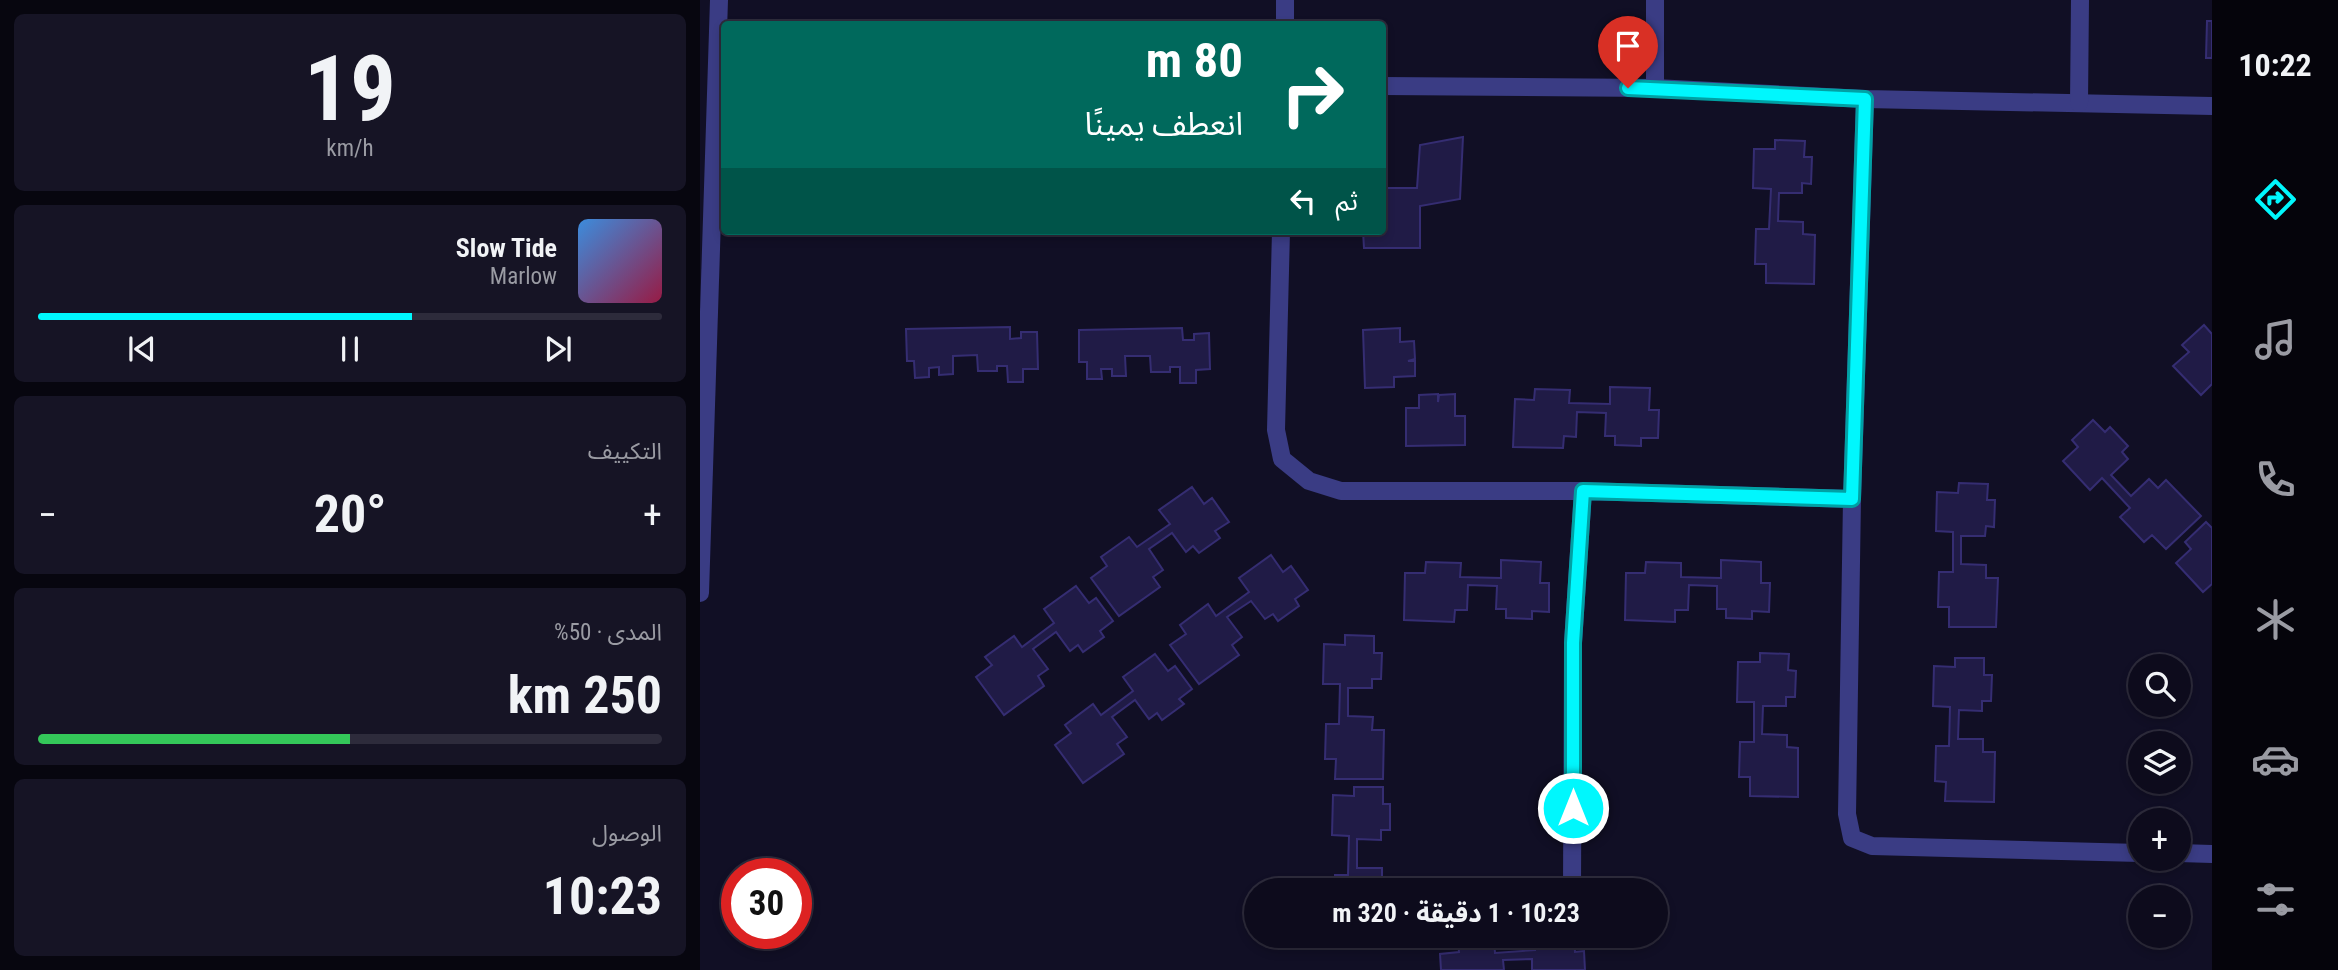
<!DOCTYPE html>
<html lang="ar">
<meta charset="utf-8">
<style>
body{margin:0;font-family:"Roboto Condensed","Noto Sans Arabic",sans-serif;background:#161425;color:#f1f3f6;direction:rtl;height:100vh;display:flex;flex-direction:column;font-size:26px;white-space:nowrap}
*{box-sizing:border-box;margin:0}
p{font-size:23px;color:#9a9ba3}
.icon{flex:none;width:38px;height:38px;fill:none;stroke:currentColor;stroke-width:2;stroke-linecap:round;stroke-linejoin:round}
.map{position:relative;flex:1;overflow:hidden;direction:ltr}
.details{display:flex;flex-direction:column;gap:14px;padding:14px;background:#07060f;width:700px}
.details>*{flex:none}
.hud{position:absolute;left:21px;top:21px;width:665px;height:214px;border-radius:7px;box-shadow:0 4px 10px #0003,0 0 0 2px #2d2b3b;direction:rtl;background:#00695c;color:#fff;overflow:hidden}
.controls{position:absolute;left:1428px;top:654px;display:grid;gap:14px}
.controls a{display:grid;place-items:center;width:63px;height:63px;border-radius:50%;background:#0d0b1c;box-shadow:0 4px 10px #0003,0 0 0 2px #2d2b3b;font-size:35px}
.speed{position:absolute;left:21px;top:858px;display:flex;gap:14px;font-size:35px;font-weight:700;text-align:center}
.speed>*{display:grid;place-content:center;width:91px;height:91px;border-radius:50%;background:#0d0b1c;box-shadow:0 4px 10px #0003,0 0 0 2px #2d2b3b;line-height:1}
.speed .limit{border:10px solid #d22;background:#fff;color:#111}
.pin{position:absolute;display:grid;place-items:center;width:60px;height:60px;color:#fff;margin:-72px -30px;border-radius:50% 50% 50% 0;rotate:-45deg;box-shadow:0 0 7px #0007}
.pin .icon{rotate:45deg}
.me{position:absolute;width:77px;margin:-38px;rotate:0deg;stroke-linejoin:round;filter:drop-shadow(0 0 5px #0008)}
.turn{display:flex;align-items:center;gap:24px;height:147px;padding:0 28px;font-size:32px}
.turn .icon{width:91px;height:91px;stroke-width:2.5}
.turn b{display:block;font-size:49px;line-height:60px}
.then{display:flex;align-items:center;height:66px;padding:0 28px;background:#0003;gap:14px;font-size:26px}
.big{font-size:52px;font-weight:700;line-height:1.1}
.details .widget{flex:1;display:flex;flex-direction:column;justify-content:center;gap:10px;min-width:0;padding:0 24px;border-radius:10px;background:#161425}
.details .dial{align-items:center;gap:0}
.dial b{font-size:91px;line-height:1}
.song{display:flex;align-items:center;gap:21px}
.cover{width:84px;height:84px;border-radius:10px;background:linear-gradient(135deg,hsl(210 70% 55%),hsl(340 70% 35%))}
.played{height:7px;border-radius:4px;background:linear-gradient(90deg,#00f7fd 60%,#2d2b3b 60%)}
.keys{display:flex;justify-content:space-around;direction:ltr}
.heat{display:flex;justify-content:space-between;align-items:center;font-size:38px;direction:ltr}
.charge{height:10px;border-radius:5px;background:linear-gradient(90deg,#34c759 50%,#2d2b3b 0)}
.trip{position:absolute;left:544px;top:878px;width:424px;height:70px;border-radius:35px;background:#0d0b1c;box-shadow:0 4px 10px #0003,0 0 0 2px #2d2b3b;font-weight:700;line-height:70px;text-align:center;direction:rtl}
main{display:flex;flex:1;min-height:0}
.dock{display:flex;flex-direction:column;width:126px;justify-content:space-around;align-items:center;background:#05040b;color:#9a9ba3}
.dock .icon{width:49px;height:49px}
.dock .current{color:#00f7fd}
.dock b{font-size:32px;color:#f1f3f6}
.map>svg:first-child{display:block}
.building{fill:#201b46;stroke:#352d72;stroke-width:2}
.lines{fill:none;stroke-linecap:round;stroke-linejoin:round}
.minor{stroke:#3a3c84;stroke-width:18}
.tertiary{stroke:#3a3c84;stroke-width:18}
.route-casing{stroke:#00a1a4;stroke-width:18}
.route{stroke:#00f7fd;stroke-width:12}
</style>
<main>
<nav class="dock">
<b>10:22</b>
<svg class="icon current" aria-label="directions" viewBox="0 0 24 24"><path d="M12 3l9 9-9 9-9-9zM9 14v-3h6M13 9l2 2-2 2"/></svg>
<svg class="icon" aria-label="music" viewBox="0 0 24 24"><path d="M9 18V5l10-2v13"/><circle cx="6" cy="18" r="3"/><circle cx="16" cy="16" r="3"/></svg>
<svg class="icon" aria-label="phone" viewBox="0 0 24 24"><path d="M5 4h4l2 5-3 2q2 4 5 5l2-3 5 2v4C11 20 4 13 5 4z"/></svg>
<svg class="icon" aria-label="climate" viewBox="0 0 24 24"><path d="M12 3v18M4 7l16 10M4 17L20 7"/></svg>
<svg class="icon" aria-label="car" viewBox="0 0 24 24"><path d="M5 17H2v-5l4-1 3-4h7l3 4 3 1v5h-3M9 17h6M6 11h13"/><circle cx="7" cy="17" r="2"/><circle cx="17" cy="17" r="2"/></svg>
<svg class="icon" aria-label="filters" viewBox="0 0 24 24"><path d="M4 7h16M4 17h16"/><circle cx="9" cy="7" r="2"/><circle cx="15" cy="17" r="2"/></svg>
</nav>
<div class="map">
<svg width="1512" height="970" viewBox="0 0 1512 970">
<rect width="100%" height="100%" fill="#110f25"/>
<g class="building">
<path d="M1507,21H1512V58H1506Z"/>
<path d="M763,137L760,199L720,206V248H664L663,231H682V188H717L720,145Z"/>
<path d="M1075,140L1105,141L1104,157H1112L1111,184L1102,183V193H1079L1078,221L1103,222V234L1115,235L1114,284L1066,283V264H1055L1056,229H1069L1071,189L1053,188L1054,149H1075Z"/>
<path d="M1504,325L1512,334V384L1501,395L1473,366L1489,352L1482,345Z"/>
<path d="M310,327V339L321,338V332H337L338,369H323V382H308L307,366H297V371H278L277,355L253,356V374L239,375V367L229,368V377L215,378L214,361H207L206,329Z"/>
<path d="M482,328L483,340H494V334L509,333L510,369L496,370V383H480V367H470V372H451L450,356H425L426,376H412V369H401L402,379H387V362H379V330Z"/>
<path d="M700,328V342L714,341L715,359L708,361H715V376L694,377V387L665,388L663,330Z"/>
<path d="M910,387L950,388L949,410H959L958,438H941V446L915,445V436H905L906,413L877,412L876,437L864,436L863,448L813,447L815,399L834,400L835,389L870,390L869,403L910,404Z"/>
<path d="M738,394V402L739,395L755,394V416H765V445L706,446V408H719V395Z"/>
<path d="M1393,420L1405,432L1410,427L1428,446L1422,452L1428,459L1411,475L1431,496L1449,479L1458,488L1466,480L1501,516L1466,549L1452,535L1444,542L1420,517L1430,508L1402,478L1390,490L1363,461L1378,447L1372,440Z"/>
<path d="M1259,483L1288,484L1287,500H1295L1294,527L1286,526L1285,536H1261V564L1286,565V578H1298L1296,627H1249V607H1238L1239,572H1253V532L1236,531L1237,492L1258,493Z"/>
<path d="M492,487L504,504L512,498L529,522L515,531L520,538L499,553L493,546L486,552L472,533L449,549L463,570L453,577L460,587L419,616L391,578L407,566L401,557L429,537L437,547L470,524L459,510Z"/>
<path d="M1506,522L1512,528V584L1503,592L1476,563L1491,549L1485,542Z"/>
<path d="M571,555L583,572L591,566L608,590L595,599L599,606L578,621L573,614L565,619L551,601L527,617L542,637L532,645L539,655L499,684L470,645L486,634L480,625L508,604L516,616L549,592L539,578Z"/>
<path d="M801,560L841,562L840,583H849V612L832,611V619L806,618V609H796L797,586L768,585L767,610H755L754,622L704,620L705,573H725L726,562L761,563L760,577L801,578Z"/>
<path d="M1021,560L1061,562V583H1070L1069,612L1052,611V619L1026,618V609H1017V586L989,585L988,610H975V622L925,620L926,573H945L946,562L981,563V577L1021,578Z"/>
<path d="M376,586L389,603L396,598L413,621L400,631L404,637L383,652L378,645L370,651L356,632L333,649L348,669L338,676L344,686L304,715L276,677L292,665L285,657L314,636L322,647L354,623L344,609Z"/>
<path d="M645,635L674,636V653H682L681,679H672V688H648V716L673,717L672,730H684L683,779H635L636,759H625L626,724H639L640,684H623L624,644L645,645Z"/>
<path d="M1060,653L1089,654L1088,670L1096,671L1095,697H1086V706H1063L1062,734L1087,735V747L1098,748V797L1050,796V777H1039L1040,742H1054V702H1037L1038,662H1060Z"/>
<path d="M455,654L468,671L475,666L492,689L479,699L484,704L462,720L457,713L449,719L435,700L412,717L427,737L417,744L424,754L383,783L355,745L371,733L365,725L393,704L401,715L433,691L423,677Z"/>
<path d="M1255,658H1284V675H1292L1291,701H1282V711L1259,710L1258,739H1283V752H1295L1294,802L1245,801L1246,782L1235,781L1236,746H1249L1250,707L1233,706L1234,666L1255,667Z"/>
<path d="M654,787H683V804H690V830H681V840L657,839V868H682V881H693V891H635V875H648L649,836L632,835L633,795L654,796Z"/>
<path d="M834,936H874L875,952L884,951L885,970H832V959L803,960L804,970H741L740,954L759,952L758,942L794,939L795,953L835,950Z"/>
</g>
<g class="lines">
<g class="minor">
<path d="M585,24V0"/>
<path d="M682,86L955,88L1165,99L1512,106"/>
<path d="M955,88V0"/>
<path d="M1165,99L1152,499L1147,814L1152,838L1172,846L1440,853"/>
<path d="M1379,103L1380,0"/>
<path d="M581,231L576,430L582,459L609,481L641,491H883L1152,499"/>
<path d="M1479,853L1512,854"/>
<path d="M872,891L873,643L883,491"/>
</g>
<path class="tertiary" d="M0,593L19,0"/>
</g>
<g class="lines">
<defs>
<path id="route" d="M873,808V643L883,491L1152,499L1165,99L928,88"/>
</defs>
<use href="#route" class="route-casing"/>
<use href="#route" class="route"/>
</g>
</svg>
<div class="controls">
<a><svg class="icon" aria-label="search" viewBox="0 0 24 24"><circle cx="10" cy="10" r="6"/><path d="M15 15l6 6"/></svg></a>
<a><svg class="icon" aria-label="layers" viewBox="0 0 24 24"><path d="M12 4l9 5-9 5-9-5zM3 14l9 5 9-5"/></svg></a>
<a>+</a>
<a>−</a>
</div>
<div class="speed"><div class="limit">30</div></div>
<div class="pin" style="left:928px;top:88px;background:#d93025"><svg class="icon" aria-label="arrive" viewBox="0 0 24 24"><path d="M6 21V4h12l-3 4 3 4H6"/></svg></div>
<svg class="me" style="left:873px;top:808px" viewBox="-20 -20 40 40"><circle r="17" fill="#00f7fd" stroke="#fff" stroke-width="3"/><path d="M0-11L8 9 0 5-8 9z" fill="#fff"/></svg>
<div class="trip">10:23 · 1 دقيقة · 320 m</div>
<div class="hud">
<div class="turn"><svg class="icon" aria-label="right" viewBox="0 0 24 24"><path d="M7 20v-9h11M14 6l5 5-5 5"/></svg><div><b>80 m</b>انعطف يمينًا</div></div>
<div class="then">ثم<svg class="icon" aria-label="left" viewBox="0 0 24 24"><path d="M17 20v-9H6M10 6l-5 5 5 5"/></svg></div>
</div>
</div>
<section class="details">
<div class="widget dial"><b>19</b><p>km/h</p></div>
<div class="widget">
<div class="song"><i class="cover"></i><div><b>Slow Tide</b><p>Marlow</p></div></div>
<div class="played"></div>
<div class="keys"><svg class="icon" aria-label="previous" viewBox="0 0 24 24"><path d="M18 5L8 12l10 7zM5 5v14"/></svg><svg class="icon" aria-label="pause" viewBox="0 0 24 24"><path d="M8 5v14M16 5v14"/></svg><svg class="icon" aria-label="next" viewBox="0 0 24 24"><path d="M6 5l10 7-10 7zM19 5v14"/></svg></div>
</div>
<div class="widget"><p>التكييف</p>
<div class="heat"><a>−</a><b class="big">20°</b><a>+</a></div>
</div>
<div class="widget"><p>المدى · 50%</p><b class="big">250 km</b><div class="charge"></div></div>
<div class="widget"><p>الوصول</p><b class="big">10:23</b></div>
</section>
</main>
